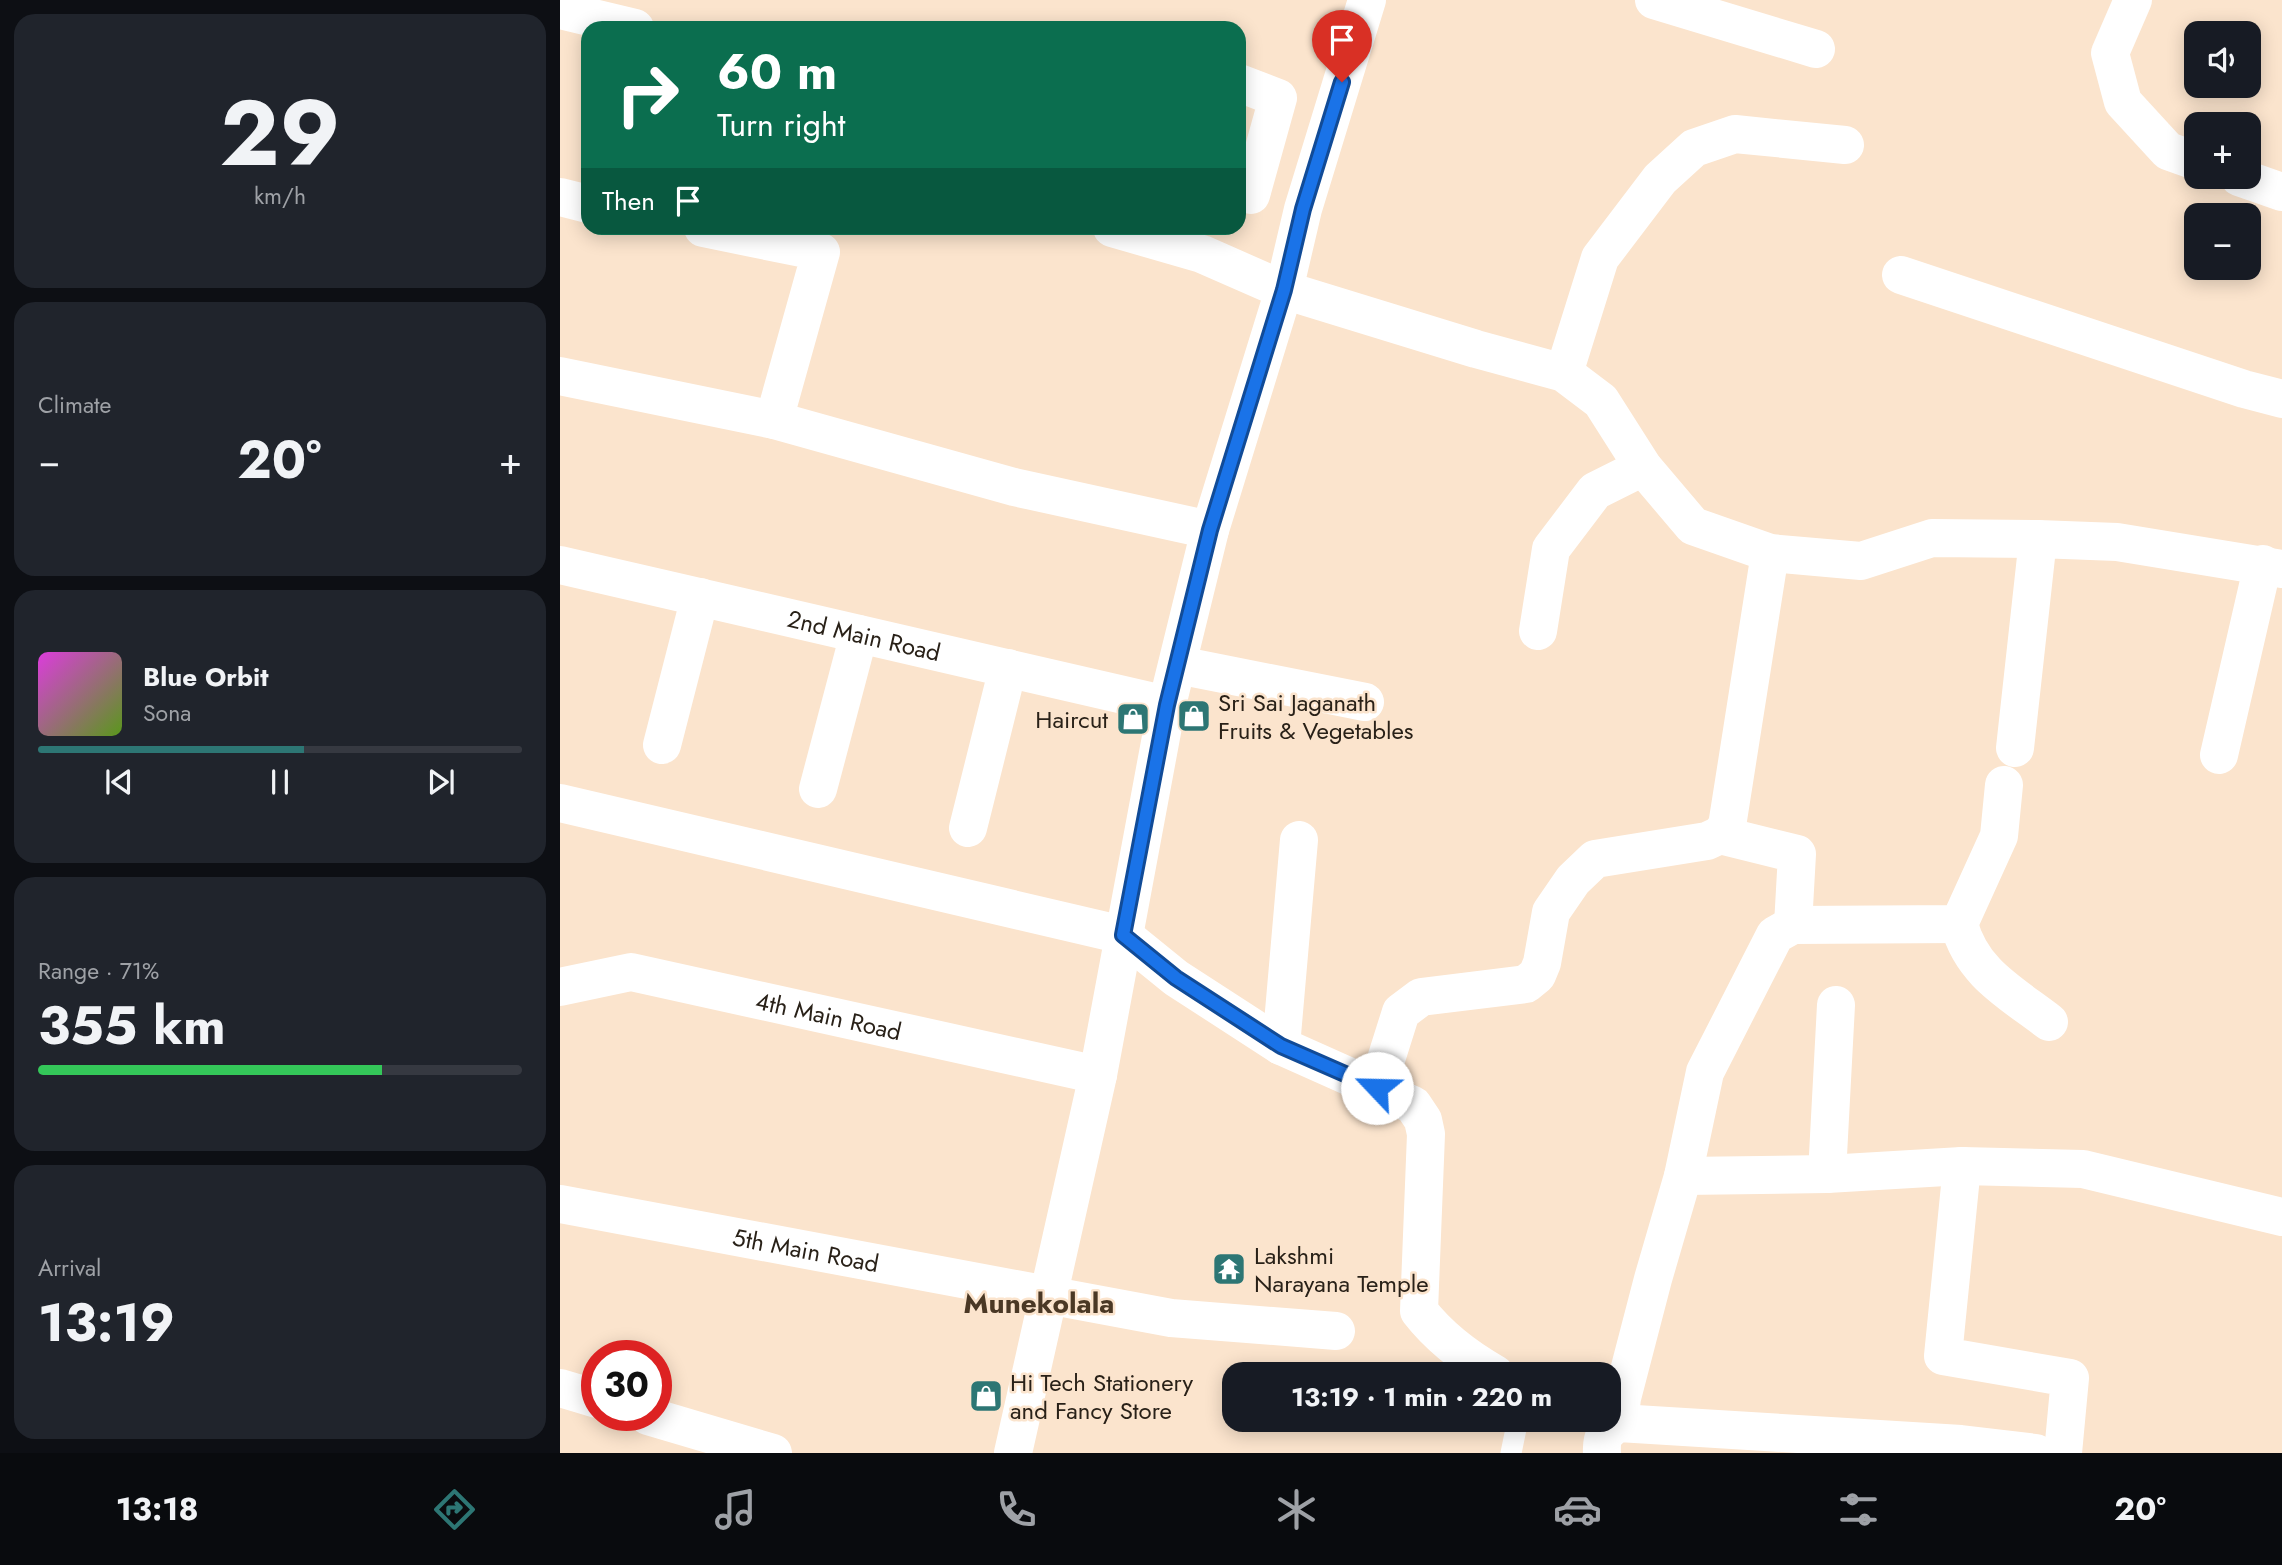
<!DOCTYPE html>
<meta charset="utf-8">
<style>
body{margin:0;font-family:Jost,sans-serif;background:#20242c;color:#f1f3f6;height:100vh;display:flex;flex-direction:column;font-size:26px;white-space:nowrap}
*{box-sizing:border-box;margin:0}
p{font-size:23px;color:#9ea1a6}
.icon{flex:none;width:38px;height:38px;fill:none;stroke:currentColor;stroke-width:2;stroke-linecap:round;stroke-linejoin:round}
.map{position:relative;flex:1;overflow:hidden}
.sheet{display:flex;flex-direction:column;gap:14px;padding:14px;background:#0d0f14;width:560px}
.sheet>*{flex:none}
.guide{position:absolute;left:21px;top:21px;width:665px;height:214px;border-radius:21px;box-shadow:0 4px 18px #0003;background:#0b6e4f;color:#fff;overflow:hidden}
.buttons{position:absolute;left:1624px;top:21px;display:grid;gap:14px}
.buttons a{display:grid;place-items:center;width:77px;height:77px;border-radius:14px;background:#171b24;box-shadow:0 4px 18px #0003;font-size:35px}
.speed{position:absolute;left:21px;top:1340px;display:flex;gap:14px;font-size:35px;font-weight:700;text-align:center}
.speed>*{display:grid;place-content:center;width:91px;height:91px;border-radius:50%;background:#171b24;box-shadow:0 4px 18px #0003;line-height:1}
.speed .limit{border:10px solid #d22;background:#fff;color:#111}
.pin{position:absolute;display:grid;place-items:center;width:60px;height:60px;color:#fff;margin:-72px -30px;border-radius:50% 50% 50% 0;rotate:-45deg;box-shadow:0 0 7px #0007}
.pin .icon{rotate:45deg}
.me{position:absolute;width:77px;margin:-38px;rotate:294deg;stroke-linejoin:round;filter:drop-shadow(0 0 5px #0008)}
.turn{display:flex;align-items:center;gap:24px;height:147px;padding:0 21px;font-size:32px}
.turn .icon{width:91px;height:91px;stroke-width:2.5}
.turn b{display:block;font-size:49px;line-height:60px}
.then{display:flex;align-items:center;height:66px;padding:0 21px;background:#0003;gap:14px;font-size:26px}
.big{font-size:52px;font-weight:700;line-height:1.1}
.sheet .widget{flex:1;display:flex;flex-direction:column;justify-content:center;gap:10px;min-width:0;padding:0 24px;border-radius:21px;background:#20242c}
.sheet .dial{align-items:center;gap:0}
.dial b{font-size:91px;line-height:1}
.song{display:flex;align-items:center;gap:21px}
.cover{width:84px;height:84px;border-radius:10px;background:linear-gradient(135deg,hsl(300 70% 55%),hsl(90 70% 35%))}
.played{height:7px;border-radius:4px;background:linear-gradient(90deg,#2d7674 55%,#363941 55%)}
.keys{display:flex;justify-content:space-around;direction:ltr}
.heat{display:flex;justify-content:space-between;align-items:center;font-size:38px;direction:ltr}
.charge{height:10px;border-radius:5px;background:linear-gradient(90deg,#34c759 71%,#363941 0)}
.trip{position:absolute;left:662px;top:1362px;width:399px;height:70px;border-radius:21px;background:#171b24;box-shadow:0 4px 18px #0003;font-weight:700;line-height:70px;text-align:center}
.tabs{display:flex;height:112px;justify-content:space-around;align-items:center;background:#090b0e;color:#9ea1a6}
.tabs .icon{width:49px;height:49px}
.tabs .selected{color:#2d7674}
.tabs b{font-size:32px;color:#f1f3f6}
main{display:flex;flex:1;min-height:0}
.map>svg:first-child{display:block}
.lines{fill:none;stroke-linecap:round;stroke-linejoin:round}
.service{stroke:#fff;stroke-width:21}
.minor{stroke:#fff;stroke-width:38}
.tertiary{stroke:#fff;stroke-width:38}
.route-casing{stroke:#114b97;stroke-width:18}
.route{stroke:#1a73e8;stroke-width:12}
.labels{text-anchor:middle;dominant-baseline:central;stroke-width:5;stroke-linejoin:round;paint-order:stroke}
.street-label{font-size:24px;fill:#292118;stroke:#fbe4cd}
.poi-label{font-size:24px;fill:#292118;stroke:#fbe4cd;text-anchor:start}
.quarter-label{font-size:28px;font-weight:bold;fill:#4a3825;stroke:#fbe4cd}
</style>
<main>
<section class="sheet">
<div class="widget dial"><b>29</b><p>km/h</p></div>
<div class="widget"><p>Climate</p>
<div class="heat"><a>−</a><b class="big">20°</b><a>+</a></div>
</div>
<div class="widget">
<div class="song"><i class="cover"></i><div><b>Blue Orbit</b><p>Sona</p></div></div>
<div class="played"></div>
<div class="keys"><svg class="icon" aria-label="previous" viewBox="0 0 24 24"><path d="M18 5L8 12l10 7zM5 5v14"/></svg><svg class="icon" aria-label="pause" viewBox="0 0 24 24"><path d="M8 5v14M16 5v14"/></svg><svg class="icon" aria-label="next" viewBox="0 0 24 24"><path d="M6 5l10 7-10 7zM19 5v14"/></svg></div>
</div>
<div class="widget"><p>Range · 71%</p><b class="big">355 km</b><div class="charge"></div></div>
<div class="widget"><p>Arrival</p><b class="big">13:19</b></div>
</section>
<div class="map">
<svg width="1722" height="1453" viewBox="0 0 1722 1453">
<rect width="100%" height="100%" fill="#fbe4cd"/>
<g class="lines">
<path class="service" d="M951,1453L958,1419"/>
<g class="minor">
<path d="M1094,0L1256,49"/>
<path d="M1573,0L1550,53L1563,102L1608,151L1636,161"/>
<path d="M0,10L75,28"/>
<path d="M679,83L718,98L691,195"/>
<path d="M1679,177L1722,192"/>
<path d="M0,197L28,204"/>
<path d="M143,228L261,252L214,420"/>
<path d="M552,228L642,254L724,290L916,349L1004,373L1041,401L1083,467L1133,526L1210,553L1301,561L1372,538L1478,539"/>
<path d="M1341,275L1684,389L1722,399"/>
<path d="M1004,373L1040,258L1100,179L1134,148L1175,134L1285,145"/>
<path d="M0,376L214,420L454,487L650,530"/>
<path id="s1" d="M0,565L607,705"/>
<path d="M978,631L991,549L1035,491L1083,467"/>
<path d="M618,665L805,702"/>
<path d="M102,745L140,597"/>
<path d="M1455,748L1478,539L1557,542L1722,569"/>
<path d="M1659,755L1703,564"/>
<path d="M258,789L299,634"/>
<path d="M0,803L563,935L616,978L721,1046L853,1105L863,1120L866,1134L859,1311C880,1338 905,1357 935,1374"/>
<path d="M408,828L448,668"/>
<path d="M1160,835L1237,854L1233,925"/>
<path d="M1399,924C1412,973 1450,992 1489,1022"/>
<path id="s2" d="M0,987L71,972L538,1075"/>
<path d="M721,1046L739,840"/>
<path d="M817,1088L841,1012L861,997L966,984L977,975L982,963L991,912L1013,880L1035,859L1147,841L1160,835L1167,826L1210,553"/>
<path d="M1402,1166L1383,1356L1510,1378L1503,1453"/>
<path d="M1267,1174L1276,1005"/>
<path d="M1123,1176L1267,1174L1402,1166L1523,1169L1722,1217"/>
<path id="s3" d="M0,1204L611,1318L776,1331"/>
<path d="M0,1388L37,1399"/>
<path d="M88,1416L213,1453"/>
<path d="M1059,1423L1062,1398L1093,1279L1123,1176L1145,1072L1215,935L1233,925L1399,924L1439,836L1444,785"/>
<path d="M453,1453L538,1075L607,705L650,530L724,290L743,209L807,0"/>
</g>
<path class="tertiary" d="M1042,1453C1041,1437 1045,1431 1059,1423L1401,1444L1476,1453"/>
</g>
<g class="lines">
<defs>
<path id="route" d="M782,82L743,209L724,290L650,530L607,705L563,935L616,978L721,1046L817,1088"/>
</defs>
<use href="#route" class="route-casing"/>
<use href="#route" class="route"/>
</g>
<defs>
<symbol id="shop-square" viewBox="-11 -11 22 22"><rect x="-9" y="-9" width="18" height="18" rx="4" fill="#2d7674" stroke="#fbe4cd"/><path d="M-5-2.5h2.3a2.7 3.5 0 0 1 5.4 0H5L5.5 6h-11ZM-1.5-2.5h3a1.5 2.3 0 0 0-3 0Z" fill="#fff"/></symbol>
<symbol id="temple-square" viewBox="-11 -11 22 22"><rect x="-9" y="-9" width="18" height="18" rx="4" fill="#2d7674" stroke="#fbe4cd"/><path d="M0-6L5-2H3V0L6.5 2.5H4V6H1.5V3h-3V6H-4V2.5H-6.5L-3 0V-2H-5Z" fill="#fff"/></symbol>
</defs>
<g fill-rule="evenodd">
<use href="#shop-square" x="615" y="697" width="38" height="38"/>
<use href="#shop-square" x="554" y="700" width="38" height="38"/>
<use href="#temple-square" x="650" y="1250" width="38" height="38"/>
<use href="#shop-square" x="407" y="1377" width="38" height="38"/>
</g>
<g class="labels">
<g class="street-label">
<text stroke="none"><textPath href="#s1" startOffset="312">2nd Main Road</textPath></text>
<text stroke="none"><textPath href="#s2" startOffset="275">4th Main Road</textPath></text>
<text stroke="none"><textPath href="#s3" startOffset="250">5th Main Road</textPath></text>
</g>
<g class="poi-label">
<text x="658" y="702">Sri Sai Jaganath<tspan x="658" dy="28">Fruits &amp; Vegetables</tspan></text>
<text x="548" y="719" text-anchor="end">Haircut</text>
<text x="694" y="1255">Lakshmi<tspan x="694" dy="28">Narayana Temple</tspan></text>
<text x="450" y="1382">Hi Tech Stationery<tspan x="450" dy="28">and Fancy Store</tspan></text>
</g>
<g class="quarter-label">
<text x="479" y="1303">Munekolala</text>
</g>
</g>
</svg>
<div class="buttons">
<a><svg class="icon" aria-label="sound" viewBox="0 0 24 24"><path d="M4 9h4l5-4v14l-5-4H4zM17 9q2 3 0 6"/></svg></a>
<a>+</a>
<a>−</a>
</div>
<div class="speed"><div class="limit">30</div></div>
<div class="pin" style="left:782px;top:82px;background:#d93025"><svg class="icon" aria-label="arrive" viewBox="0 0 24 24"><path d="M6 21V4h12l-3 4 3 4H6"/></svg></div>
<svg class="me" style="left:817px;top:1088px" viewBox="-20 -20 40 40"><circle r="19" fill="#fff"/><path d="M0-13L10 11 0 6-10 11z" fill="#1a73e8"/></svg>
<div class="trip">13:19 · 1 min · 220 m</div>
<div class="guide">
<div class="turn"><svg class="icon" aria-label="right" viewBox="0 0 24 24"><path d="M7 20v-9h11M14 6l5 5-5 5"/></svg><div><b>60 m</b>Turn right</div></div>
<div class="then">Then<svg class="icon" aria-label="arrive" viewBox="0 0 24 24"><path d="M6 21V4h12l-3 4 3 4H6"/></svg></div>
</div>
</div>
</main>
<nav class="tabs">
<b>13:18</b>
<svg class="icon selected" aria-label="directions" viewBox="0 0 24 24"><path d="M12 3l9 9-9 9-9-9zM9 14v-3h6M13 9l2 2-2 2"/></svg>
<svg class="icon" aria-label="music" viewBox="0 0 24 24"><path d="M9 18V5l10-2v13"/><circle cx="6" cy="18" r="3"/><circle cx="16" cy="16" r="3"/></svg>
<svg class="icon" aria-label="phone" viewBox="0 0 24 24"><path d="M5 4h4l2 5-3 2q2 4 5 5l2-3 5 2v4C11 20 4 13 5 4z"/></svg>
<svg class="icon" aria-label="climate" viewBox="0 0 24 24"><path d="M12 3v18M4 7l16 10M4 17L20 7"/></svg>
<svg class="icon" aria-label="car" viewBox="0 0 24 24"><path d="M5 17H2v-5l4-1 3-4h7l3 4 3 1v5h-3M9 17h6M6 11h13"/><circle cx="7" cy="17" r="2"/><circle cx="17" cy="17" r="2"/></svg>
<svg class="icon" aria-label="filters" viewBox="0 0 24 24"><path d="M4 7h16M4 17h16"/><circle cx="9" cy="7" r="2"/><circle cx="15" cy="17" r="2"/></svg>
<b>20°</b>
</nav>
